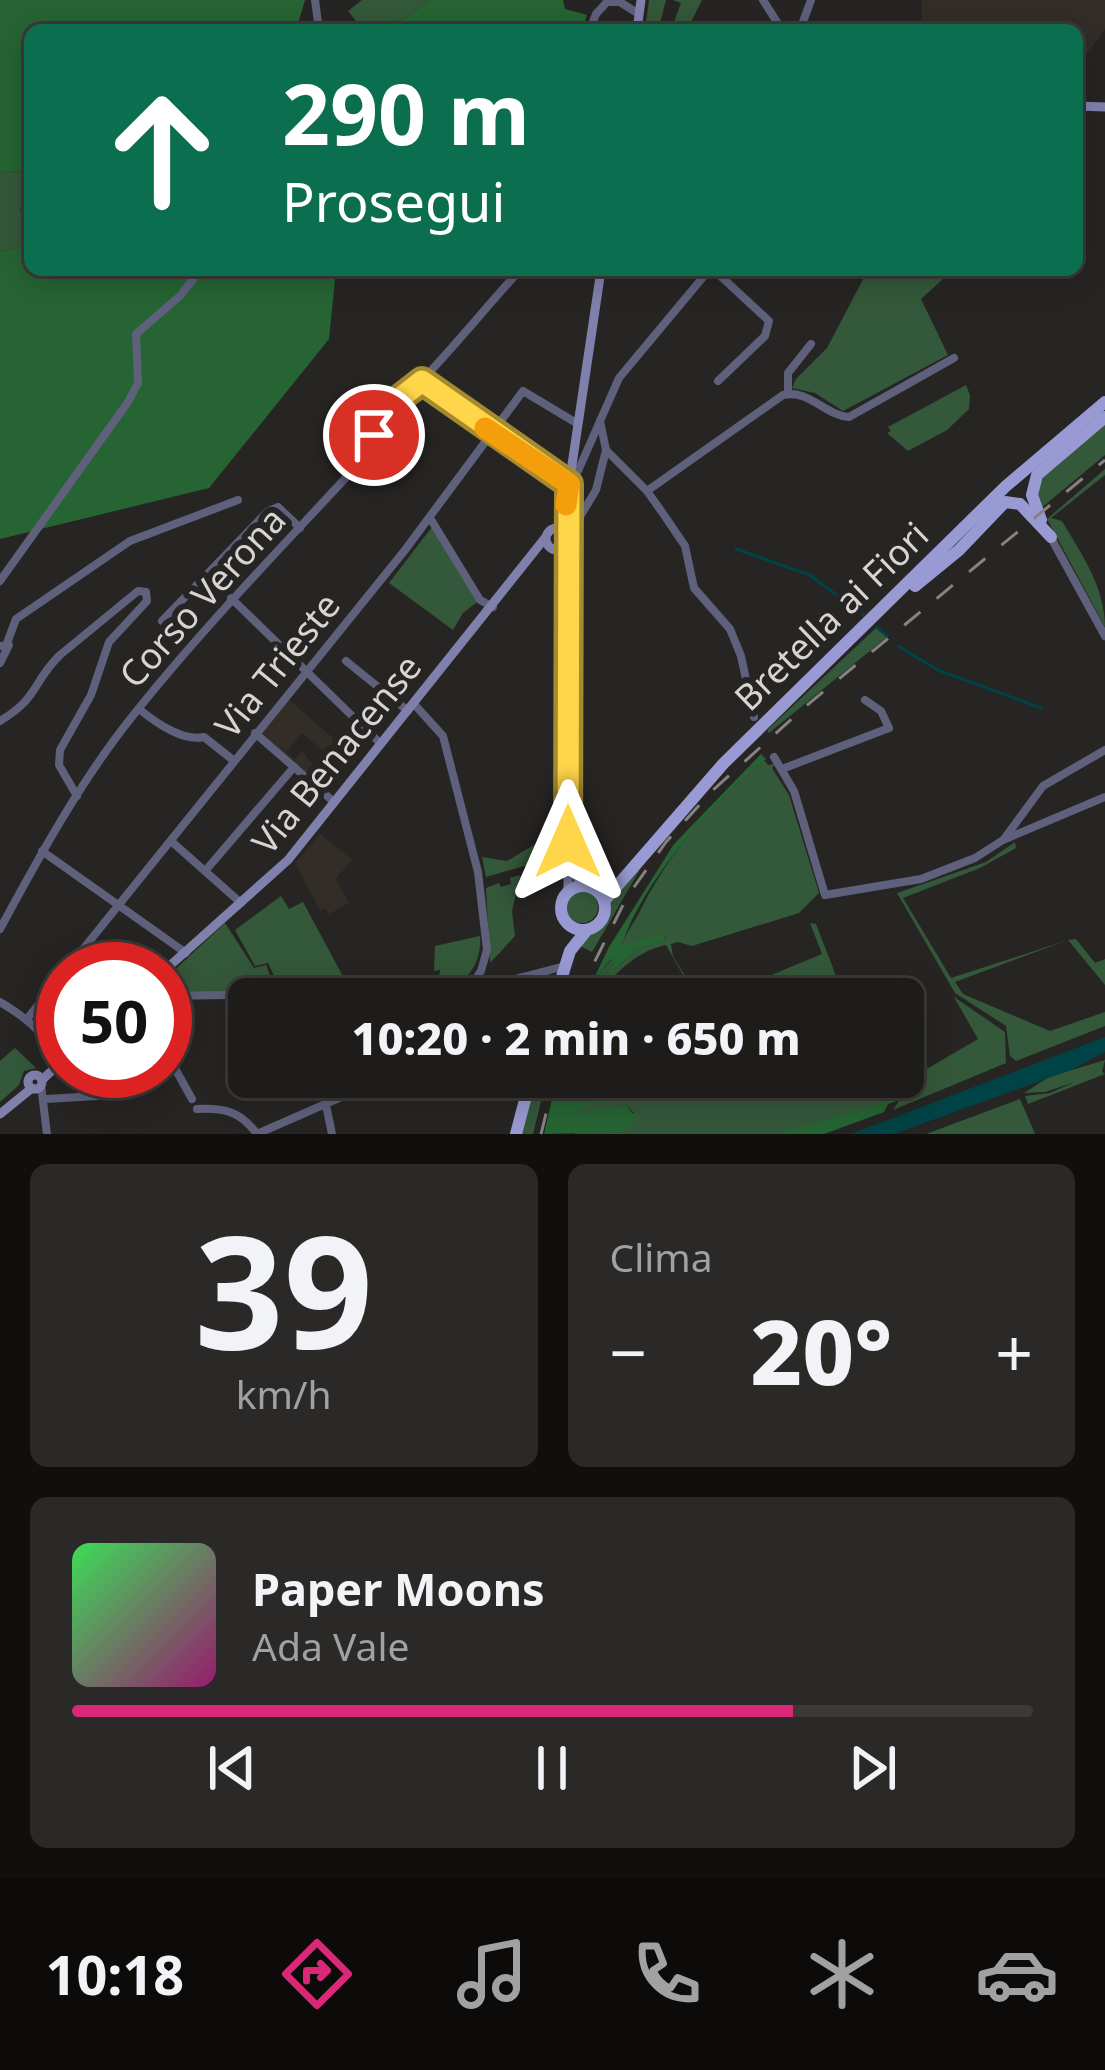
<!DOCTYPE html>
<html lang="it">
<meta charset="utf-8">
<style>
body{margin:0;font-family:"Noto Sans",sans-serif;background:#2a2927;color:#f1f3f6;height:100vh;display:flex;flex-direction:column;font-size:45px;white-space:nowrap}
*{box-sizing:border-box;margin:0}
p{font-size:39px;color:#a0a1a2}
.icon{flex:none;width:66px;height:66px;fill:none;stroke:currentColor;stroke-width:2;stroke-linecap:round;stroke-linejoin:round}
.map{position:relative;height:1134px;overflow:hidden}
.details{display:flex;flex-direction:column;gap:30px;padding:30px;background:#100f0e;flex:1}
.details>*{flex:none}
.top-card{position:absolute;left:24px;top:24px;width:1059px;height:252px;border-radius:18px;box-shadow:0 6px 30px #0003,0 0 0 3px #3b3a39;background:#0b6e4f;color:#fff;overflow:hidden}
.speed{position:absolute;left:36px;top:942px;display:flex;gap:24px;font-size:60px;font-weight:700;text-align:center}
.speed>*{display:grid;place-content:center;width:156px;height:156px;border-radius:50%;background:#1d1c1a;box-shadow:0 6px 30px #0003,0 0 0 3px #3b3a39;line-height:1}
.speed .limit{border:18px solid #d22;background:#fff;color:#111}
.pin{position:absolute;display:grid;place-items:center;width:102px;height:102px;color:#fff;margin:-51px;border:6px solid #fff;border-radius:50%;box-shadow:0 3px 12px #0007}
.me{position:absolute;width:132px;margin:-66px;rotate:0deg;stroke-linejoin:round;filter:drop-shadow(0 0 9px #0008)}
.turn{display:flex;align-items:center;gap:42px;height:252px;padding:0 60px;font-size:54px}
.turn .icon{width:156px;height:156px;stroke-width:2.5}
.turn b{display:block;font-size:84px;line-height:102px}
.big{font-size:90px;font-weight:800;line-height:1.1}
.details .tile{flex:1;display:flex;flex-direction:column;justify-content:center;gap:18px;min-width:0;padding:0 42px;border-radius:18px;background:#2a2927}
.details .dial{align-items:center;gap:0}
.dial b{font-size:156px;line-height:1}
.song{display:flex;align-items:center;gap:36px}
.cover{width:144px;height:144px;border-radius:18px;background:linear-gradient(135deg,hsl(130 70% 55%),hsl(320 70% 35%))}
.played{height:12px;border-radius:6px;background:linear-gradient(90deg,#db2777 75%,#3b3a39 75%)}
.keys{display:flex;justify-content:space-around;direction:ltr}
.heat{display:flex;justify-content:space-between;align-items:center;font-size:66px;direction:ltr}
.details .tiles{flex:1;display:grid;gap:30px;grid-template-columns:1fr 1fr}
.tile:last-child{grid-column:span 2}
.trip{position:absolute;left:228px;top:978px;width:696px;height:120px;border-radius:18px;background:#1d1c1a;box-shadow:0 6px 30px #0003,0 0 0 3px #3b3a39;font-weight:800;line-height:120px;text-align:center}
.menu{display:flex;height:192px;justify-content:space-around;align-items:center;background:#0c0b0a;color:#a0a1a2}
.menu .icon{width:84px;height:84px}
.menu .on{color:#db2777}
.menu b{font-size:54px;color:#f1f3f6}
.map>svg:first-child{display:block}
.built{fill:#322d27;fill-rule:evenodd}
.green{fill:#34583a}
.forest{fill:#266433}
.water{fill:#004346}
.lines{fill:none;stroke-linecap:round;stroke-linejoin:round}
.stream{stroke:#004346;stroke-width:3}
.street{stroke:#5f607c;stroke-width:8}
.secondary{stroke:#8080ad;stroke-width:9}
.primary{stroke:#9999d3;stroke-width:12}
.rail{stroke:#858381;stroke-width:3;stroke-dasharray:21 21;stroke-linecap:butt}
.route-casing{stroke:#a68a30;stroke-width:30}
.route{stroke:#ffd54a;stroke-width:21}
.slow{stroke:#f59e0b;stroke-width:21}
.labels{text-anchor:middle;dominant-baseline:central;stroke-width:12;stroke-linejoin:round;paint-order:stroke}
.street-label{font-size:36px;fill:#d7d5d4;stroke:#272523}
</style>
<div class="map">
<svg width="1105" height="1134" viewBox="0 0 1105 1134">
<rect width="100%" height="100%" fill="#272523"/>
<g class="built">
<path d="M922,0H1105V29L1077,67V30H922Z"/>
<path d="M288,699L357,759L328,793L260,734ZM302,733L333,759L338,754L349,764L329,787L319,779L327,770L319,764L315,767L302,751L295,759L286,752Z"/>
<path d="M320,834L352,859L336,879L349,903L329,914L325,908L320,910L295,863Z"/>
</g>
<g class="green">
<path d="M362,0H430L405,18L363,30L348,11Z"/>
<path d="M649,0H666L660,23L672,27L681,3L673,0H702L687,30H645Z"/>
<path d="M30,171V200L23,201L20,210L30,214V245L0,252V172Z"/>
<path d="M868,270H953L921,299L948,355L843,411L815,393L792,388L796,379L827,348Z"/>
<path d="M966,385L970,395L969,409L947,430L908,451L887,433L891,431L888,427Z"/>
<path d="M1105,423V455L1040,509C1027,470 1079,444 1105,423Z"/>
<path d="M1105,469V475L1051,518L1062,521C1082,555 1105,587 1105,627L1047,519Z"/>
<path d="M432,527L477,602L463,613L453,630L389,583Z"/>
<path d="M876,628L887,637L769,733L767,730Z"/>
<path d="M764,760L768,765L775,764L772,768L789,795L819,893L799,913L692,946L678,942L671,944L673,956L699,999L685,981L660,999H648L683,975L666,945C633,952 614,976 593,999L603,982L599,974L612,959L616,961L614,970L637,949L666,939L662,933L622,946C625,933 633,925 639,913C667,856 713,799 764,760Z"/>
<path d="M542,840L545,856L552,858L486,877L482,857L507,861Z"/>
<path d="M1015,842L1016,848L980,868L903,898L951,978L1068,940L1076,939L1095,963L1105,959V985L1068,940L955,982L963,994L1050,1031L1105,1012V1026L1016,1061L1010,1056L1006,1026L955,993L897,893L986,862Z"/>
<path d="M641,868L592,952L580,946L587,935L604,924L609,898Z"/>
<path d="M519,875L526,879L523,889H517L512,911L515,936L490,963L486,888L499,883L501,887L511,884L510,878Z"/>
<circle cx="582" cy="907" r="16"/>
<path d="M281,896L289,909L303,902L346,982L275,978L268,963L255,966L235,930Z"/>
<path d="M225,923L254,968L266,965L276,991L165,993V979Z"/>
<path d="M810,923L816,924L845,999H727L725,994L822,954Z"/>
<path d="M480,936C482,964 465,990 438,984L440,970L434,971L435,946Z"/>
<path d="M550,973L547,985L517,999H505L500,985Z"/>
<path d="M954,997L1005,1032L1006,1063L893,1110C910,1085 908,1080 903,1048L918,1074L978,1039Z"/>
<path d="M15,1048L36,1068L24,1071L19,1085L0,1102V1061Z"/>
<path d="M1105,1060L1102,1072L1105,1074L1028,1104L1025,1096L1050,1093L1075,1082L1045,1092L1024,1093L1049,1077Z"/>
<path d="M84,1071H156L102,1093Z"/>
<path d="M535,1077H547L533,1134H520Z"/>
<path d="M570,1077H581L572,1082L579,1090L625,1077H742L747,1097L816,1077H876L882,1109L796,1134H573L634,1113L626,1105L577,1114L562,1088Z"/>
<path d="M1020,1099L1035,1134H926Z"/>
</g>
<g class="forest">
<path d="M0,0H305L296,30H30V171L0,172Z"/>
<path d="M430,0H563L565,9L587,15L582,30H365L405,18Z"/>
<path d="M30,245V270H336L329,339L209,488L0,539V252Z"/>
<path d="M761,754L766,759C714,798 641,885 622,945L662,933L666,940L637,949L614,970L609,969L615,964L611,959L599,974L603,982L593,999H584L609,947L674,844Z"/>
<path d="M903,1053L910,1080L909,1092L900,1100L888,1104L884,1112L824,1134H777L880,1105L876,1077H903Z"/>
<path d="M557,1077H570L562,1088L567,1099L624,1082L631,1081L630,1085L646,1079L651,1081L634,1092L620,1087L615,1095L580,1109L579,1113L626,1105L638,1120L624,1132L544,1134Z"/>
<path d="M790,1077H834L759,1095L753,1083Z"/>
</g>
<path class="water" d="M1105,1037V1052L1073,1069L894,1134H851Z"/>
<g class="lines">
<g class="stream">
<path d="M736,549L810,575L863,615"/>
<path d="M877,627L887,636"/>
<path d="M898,646L938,670L1041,708"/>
</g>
<g class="street">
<path d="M315,0L319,30"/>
<path d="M763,0L782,30"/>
<path d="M590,30L596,14L607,2H620L639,14"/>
<path d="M800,30L811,0"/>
<path d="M714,270L769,321L765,336L718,381"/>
<path d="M422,381L569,484"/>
<path d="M788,393V373L811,344"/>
<path d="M600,421L606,450L647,491L664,515L685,546L694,588L730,629L741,656L754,717"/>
<path d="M578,471L619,378L709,270"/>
<path d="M647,491L783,395C809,389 824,415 849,417L954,358"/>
<path d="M430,518L480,600L493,607"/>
<path d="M578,520L596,490L606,450"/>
<path d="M1051,538L1105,636"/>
<path d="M0,581L128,402L138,383L136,334L180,296L200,270"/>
<path d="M231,598L381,744"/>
<path d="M162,621L267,512L278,507L300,528"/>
<path d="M7,643L16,619L130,541L238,500"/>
<path d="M0,646L9,645L0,663"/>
<path d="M346,661L408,711"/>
<path d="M139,709C156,723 184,742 204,737L233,760"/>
<path d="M0,721C40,697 32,682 60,655L138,591L146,592L147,601L109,642L91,695L60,750L59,765L77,796"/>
<path d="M255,733L334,802"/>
<path d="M774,757L794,791L825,895L921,879L975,858L1003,840L1105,797"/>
<path d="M782,769L889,728L881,711L865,700"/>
<path d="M1004,839L1043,786L1105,750"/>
<path d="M171,841L241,903"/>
<path d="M42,851L186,953"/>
<path d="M206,870L294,767"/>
<path d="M0,929C39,857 80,782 131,718C204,626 286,543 365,457C382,413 397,407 426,376C459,341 488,305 520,270"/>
<path d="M67,969L405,550L523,391L578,424"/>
<path d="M469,991L565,966"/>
<path d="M165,996L468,991L481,971L487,950L478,872L443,736L414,704"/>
<path d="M0,1002C24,1016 51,1037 58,1064"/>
<path d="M27,1019L63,974"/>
<path d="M172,1063L192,1099"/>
<path d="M165,1071L173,1057L172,997"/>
<path d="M41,1085L47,1134"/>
<path d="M46,1099L114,1095L164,1071"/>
<path d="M326,1105L332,1134"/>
<path d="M197,1109C225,1108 240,1111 257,1134"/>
<path d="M257,1134L387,1077"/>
</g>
<g class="secondary">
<path d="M637,30L641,0"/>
<path d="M1077,106L1105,107"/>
<circle cx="557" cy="539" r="11"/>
<path d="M567,534L566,505L601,270"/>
<path d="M566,546L568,891"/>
<path d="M572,867L578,879L590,887"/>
<path d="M165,970L288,860L545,538"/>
<circle cx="35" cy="1082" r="7"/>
<path d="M42,1080L63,1060"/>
<path d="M0,1114L32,1088"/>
</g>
<g class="primary">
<path d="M1041,520L1032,495L1037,475L1105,417"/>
<path d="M915,586L959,550L1005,502L1020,504L1051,537"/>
<circle cx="583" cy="908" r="22"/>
<path d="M604,901L723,764L1006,486L1105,402"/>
<path d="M555,999L570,951L586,931"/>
<path d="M516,1134L531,1077"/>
</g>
<g class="rail">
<path d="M576,999L627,897L666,842L712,791L806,706L1105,460"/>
<path d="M541,1134L555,1077"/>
</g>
</g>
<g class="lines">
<defs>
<path id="route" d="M374,435L399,399L422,381L569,484L568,842"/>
</defs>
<use href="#route" class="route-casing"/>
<use href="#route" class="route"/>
<path class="slow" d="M485,428L569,484L566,505"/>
</g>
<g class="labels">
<g class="street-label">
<text transform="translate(202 597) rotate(-48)">Corso Verona</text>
<text transform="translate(831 616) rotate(-44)">Bretella ai Fiori</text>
<text transform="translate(277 665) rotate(-51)">Via Trieste</text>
<text transform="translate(336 754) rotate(-51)">Via Benacense</text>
</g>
</g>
</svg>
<div class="speed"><div class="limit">50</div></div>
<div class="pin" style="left:374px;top:435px;background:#d93025"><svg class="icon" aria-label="arrive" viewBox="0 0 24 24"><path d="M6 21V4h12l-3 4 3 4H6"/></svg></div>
<svg class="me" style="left:568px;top:842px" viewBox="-20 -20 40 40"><path d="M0-17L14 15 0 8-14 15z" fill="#ffd54a" stroke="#fff" stroke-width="4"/></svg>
<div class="trip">10:20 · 2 min · 650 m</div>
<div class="top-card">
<div class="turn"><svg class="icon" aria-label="ahead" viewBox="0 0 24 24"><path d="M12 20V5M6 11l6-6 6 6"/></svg><div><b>290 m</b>Prosegui</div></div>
</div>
</div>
<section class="details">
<div class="tiles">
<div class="tile dial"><b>39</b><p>km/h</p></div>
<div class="tile"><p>Clima</p>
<div class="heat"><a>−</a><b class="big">20°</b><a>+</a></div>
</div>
<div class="tile">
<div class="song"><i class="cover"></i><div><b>Paper Moons</b><p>Ada Vale</p></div></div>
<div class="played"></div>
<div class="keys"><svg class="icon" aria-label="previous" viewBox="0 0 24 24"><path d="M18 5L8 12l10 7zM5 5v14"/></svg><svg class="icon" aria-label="pause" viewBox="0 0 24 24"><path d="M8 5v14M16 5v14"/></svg><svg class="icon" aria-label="next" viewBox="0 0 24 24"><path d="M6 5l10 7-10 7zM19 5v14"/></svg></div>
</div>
</div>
</section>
<nav class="menu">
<b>10:18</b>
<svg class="icon on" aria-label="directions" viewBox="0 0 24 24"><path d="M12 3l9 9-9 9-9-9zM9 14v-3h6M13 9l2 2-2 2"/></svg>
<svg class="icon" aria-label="music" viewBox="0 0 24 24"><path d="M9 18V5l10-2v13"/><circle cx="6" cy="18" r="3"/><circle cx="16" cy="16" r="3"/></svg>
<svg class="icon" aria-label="phone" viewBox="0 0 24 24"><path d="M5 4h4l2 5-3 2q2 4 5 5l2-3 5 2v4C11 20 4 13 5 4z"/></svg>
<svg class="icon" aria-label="climate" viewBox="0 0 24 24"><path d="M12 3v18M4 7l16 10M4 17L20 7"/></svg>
<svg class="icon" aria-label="car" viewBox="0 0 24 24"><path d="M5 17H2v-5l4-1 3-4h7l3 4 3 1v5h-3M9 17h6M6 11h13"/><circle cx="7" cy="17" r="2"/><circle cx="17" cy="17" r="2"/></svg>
</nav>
